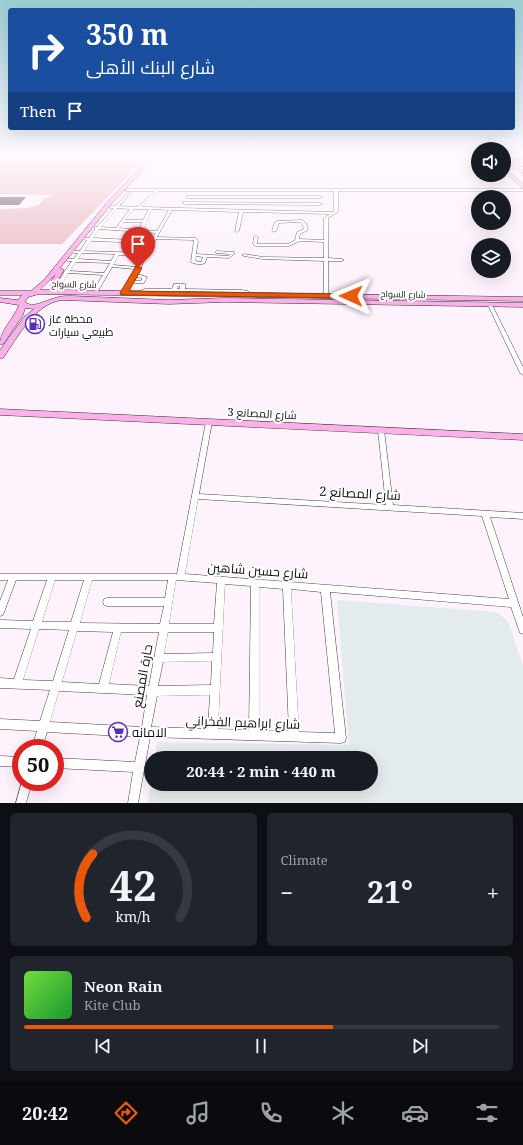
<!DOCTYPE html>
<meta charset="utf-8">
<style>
body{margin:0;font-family:"Noto Serif",Cairo,serif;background:#20242c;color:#f1f3f6;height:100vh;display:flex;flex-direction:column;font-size:15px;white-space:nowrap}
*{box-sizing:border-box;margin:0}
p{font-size:13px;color:#9ea1a6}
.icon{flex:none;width:22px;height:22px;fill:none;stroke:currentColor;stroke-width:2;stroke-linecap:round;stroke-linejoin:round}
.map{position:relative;height:803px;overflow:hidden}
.sheet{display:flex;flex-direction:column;gap:10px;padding:10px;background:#0d0f14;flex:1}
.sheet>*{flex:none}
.hud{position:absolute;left:8px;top:8px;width:507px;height:122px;border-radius:4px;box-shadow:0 4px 16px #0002;background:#1a4fa0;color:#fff;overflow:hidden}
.controls{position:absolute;left:471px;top:142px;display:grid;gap:8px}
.controls a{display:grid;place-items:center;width:40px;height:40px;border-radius:50%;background:#171b24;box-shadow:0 4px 16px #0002;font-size:20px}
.speed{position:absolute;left:12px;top:739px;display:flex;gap:8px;font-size:20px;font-weight:700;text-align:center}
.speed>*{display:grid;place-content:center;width:52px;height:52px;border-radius:50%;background:#171b24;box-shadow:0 4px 16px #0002;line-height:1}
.speed .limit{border:6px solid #d22;background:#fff;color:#111}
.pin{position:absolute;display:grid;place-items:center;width:34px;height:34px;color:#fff;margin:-41px -17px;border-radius:50% 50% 50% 0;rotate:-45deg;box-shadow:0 0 4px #0007}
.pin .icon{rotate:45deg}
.me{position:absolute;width:44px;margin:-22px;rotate:271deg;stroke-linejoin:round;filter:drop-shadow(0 0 3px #0008)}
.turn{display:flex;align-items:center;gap:14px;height:84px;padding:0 12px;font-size:18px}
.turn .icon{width:52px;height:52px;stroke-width:2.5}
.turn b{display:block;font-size:28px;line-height:34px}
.then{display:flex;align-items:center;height:38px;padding:0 12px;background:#0003;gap:8px;font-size:15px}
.big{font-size:30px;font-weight:700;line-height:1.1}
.sheet .card{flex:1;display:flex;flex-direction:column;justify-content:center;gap:6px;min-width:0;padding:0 14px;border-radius:6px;background:#20242c}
.sheet .dial{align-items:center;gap:0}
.dial svg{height:104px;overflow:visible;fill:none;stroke:#363941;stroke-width:7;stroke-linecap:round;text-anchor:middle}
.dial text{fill:#f1f3f6;stroke:none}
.song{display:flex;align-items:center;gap:12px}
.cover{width:48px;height:48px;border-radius:6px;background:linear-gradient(135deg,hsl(100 70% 55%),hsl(130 70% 35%))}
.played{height:4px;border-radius:2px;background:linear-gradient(90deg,#ea580c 65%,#363941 65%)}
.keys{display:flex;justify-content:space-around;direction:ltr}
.heat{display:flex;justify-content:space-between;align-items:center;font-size:22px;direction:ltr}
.sheet .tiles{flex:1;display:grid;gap:10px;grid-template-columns:1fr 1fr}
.card:last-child{grid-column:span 2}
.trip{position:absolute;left:144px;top:751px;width:234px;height:40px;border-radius:20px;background:#171b24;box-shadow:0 4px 16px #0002;font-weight:700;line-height:40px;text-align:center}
.dock{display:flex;height:64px;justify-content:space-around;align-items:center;background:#090b0e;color:#9ea1a6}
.dock .icon{width:28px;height:28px}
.dock .current{color:#ea580c}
.dock b{font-size:18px;color:#f1f3f6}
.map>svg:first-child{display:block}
.industrial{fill:#e4ebed}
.green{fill:#e8bcc3}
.building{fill:#554c58}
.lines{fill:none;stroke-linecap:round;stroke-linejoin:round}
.street-casing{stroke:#424242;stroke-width:1}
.secondary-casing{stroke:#313131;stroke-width:1}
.street{fill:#fff;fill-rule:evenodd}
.secondary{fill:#fcb0e8;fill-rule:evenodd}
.route{fill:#ea580c;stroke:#983908}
.labels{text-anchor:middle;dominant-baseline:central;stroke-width:4;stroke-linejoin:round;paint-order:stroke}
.far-street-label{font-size:9px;fill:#0f0f0f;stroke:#fff}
.poi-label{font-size:11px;fill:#0f0f0f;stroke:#fff;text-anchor:start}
.street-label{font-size:11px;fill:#0f0f0f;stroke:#fff}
.near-street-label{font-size:13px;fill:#0f0f0f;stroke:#fff}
.near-poi-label{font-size:13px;fill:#0f0f0f;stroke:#fff;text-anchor:start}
</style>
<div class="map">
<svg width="523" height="803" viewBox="0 0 523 803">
<rect width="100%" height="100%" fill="#fef2fc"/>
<path class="industrial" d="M337,600L497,612L508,621L523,666V803H148L151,782V784H371V758H155L157,742L349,745Z"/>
<path class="green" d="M0,157H147L62,244H0V209L28,208L39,205L43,199L53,195L0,194Z"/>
<path class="building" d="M0,197H26L19,205H0Z"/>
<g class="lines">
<defs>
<g id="street">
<path d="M515,160H523V162H514Z"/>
<path d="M504,167H523V169H505Z"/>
<path d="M126,189H523V191H338V212L328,218V258L342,259L344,260L342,261H328V296L326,297L324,296V261L263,259L244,256L242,255L244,254L263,257L324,258V242L300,241L289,246H256L253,244L254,237L256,236L258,237L257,244H288L295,240L297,232L304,229L302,224L300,222L279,223L276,231L273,232L272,231L275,222L277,221L302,220L306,223L308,230L300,234L299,239L324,240V218L330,214L243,212L239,231L237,232L235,231L239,212L172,210L157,237L196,238L198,241L196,254L228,256L230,254L216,253L215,252L217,251L233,252H234V254L229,258L207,257L205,263C202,265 194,264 191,262L194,240L156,239L137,274L147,277L144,283H132L126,294H124L122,293L135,269L112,267L98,291H96L94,290L95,288L68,287L58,283V282L64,273V272L72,261H68L66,260L68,259H74L78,253H74L72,252L74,251H80L87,240L81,239L83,238H89L95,229L94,228L95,227H97L114,208H110V206H115L129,192L131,193L119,206L138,207L155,191H126ZM159,191H334V212L142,207ZM117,208L130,209L116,228L101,227ZM133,209H149L143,220H125ZM152,209L169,210L157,231L143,230ZM124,222H142L139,230L119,228ZM99,229L156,233L151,241L93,238ZM91,241L150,243L144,253L84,251ZM82,253L115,254L111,261L78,259ZM119,255H143L137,267L113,265ZM196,256L203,257L201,262L195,261ZM76,262L110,263L104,273L70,271ZM68,273L103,275L96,286L69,285L63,282ZM135,277L142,278L141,281H133Z"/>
<path d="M188,196H320L322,197L320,198H187V196Z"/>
<path d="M184,202L320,203L322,204L320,205L185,204L183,203Z"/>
<path d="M174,284H185V289L241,290L248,291L250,295V296H246L244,293L241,292L146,291L137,294L135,293L145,289H172ZM178,286H180V289H177Z"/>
<path d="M488,304H490L492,305L523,367V375L520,373L488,305Z"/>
<path d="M209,420L212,422L199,494L386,505L378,430L381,428L384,430L393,505L523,513V519L490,517L523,617V634L520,633L519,630L511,607L330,592L346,738L345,742L341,743L150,737L138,803H128L133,772L55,768V758L135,762L140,737L47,732L42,748H32L37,731L0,729V719L40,721L50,690L0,688V678L14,679L31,629L0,628V620L33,621L47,580H16L4,612L3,615L0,616V601L8,580H0V574H177L206,422ZM198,499L482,516L509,599L185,574ZM55,580H84L71,622H42ZM92,580H168L165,598H107L104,599L103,602L104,605L107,606H164L160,624L80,623ZM176,580L217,583L214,624H169ZM225,584L251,586L249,730L218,729ZM259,587L283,589L289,731L259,730ZM291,589L321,592L335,733L299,732ZM39,629L69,630L53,681L23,680ZM77,631L113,632L99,684L62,682ZM121,632H159L149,686L109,684ZM168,632H214L213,653L164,654ZM212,661L211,685L158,686L163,662ZM59,691L147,695L142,727L50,722ZM210,695L208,729L151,727L157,696Z"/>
<path d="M0,756L21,757V767L0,766Z"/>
<path d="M22,782H32L26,803H16Z"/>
</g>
<g id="secondary">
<path d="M151,157H156L113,202L60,268L64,270L58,280V285L65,290L523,297V301L39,294L28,297L25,302C33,309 46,300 55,298C60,296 66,296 71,296L169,300L224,298L523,303V307L224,302L169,304L62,300C34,304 18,337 3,358H0V350L24,317L34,309L25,308L23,315L3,344H0C0,330 14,319 19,305L0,302V298L18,300L22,295H0V291H31L44,280L109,200ZM56,274L52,280L51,286L56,290H40Z"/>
<path d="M514,157H518C518,166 523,169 523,176L514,165Z"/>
<path d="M504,167L523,184V189L504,171Z"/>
<path d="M0,409L523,434V440L0,415Z"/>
</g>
</defs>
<use href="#street" class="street-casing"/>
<use href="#secondary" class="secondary-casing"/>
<use href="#street" class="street"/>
<use href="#secondary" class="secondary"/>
</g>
<linearGradient id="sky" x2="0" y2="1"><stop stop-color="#9bced5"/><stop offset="0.58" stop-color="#fff9fe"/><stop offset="1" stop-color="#fff9fe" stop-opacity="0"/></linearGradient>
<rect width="523" height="270" fill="url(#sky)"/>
<path class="route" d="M136,266L142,268L129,291L351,294L354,296L351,298L121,295L120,293Z"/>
<defs>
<symbol id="fuel-ring" viewBox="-11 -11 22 22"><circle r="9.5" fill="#fff" stroke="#5b2cbb" stroke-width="1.5"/><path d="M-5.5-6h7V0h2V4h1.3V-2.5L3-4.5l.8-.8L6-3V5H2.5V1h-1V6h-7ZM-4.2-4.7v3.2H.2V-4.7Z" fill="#5b2cbb"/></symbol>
<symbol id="supermarket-ring" viewBox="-11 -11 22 22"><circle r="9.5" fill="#fff" stroke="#5b2cbb" stroke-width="1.5"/><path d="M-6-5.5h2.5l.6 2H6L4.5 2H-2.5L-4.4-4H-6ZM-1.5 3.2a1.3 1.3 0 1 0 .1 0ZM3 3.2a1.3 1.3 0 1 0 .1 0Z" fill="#5b2cbb"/></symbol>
</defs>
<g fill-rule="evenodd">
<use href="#fuel-ring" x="24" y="313" width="22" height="22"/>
<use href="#supermarket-ring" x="107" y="721" width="22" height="22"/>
</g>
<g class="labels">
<g class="far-street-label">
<text transform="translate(74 284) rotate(1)">شارع السواح</text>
<text transform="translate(403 294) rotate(1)">شارع السواح</text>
</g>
<g class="poi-label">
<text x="49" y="318">محطة غاز<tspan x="49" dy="13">طبيعي سيارات</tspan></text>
</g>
<g class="street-label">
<text transform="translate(262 413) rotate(3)">شارع المصانع 3</text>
</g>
<g class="near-street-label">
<text transform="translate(360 493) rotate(3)">شارع المصانع 2</text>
<text transform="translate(258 570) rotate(4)">شارع حسين شاهين</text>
<text transform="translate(142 676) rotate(-80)">حارة المصنع</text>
<text transform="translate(243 722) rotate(2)">شارع ابراهيم الفخراني</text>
</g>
<g class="near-poi-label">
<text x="132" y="732">الامانه</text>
</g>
</g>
</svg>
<div class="controls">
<a><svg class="icon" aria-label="sound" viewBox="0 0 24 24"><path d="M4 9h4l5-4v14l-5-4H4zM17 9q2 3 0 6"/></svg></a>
<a><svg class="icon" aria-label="search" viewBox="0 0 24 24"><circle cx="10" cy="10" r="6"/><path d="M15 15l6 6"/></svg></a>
<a><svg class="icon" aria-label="layers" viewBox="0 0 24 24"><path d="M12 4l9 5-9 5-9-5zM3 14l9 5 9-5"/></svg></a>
</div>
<div class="speed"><div class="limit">50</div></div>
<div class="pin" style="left:138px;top:268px;background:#d93025"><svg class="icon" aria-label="arrive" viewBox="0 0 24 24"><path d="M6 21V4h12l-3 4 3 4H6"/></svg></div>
<svg class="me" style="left:351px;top:296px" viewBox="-20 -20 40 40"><path d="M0-17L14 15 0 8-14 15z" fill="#ea580c" stroke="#fff" stroke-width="4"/></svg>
<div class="trip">20:44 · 2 min · 440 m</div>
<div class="hud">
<div class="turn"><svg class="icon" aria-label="right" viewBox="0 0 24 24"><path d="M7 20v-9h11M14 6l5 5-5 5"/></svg><div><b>350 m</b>شارع البنك الأهلى</div></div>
<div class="then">Then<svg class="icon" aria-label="arrive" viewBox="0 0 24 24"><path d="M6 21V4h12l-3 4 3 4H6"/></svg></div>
</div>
</div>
<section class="sheet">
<div class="tiles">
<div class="card dial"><svg viewBox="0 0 100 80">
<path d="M14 69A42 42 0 1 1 86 69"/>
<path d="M14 69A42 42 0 0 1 19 20" stroke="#ea580c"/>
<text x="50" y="56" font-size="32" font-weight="700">42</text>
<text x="50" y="72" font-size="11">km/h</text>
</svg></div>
<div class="card"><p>Climate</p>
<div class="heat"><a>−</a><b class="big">21°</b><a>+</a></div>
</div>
<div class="card">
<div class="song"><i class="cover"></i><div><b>Neon Rain</b><p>Kite Club</p></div></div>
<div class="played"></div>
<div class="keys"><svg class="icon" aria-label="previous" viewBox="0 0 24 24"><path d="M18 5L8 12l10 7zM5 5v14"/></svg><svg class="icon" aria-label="pause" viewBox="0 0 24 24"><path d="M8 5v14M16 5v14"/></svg><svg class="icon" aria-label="next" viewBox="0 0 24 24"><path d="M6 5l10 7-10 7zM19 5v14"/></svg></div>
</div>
</div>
</section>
<nav class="dock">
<b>20:42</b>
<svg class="icon current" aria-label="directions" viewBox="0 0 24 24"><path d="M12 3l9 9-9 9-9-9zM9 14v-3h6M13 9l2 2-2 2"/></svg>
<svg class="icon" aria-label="music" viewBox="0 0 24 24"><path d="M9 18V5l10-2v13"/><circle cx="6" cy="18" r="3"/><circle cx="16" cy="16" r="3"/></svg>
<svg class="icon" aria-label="phone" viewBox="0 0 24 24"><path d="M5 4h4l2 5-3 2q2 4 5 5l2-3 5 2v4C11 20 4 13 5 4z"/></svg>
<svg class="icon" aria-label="climate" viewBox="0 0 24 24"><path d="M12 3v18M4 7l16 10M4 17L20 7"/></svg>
<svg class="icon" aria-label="car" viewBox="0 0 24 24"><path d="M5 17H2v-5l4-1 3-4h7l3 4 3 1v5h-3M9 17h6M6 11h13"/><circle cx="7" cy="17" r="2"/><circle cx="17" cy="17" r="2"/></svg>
<svg class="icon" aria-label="filters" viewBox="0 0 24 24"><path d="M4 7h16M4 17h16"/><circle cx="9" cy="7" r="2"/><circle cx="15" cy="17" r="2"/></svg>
</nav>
